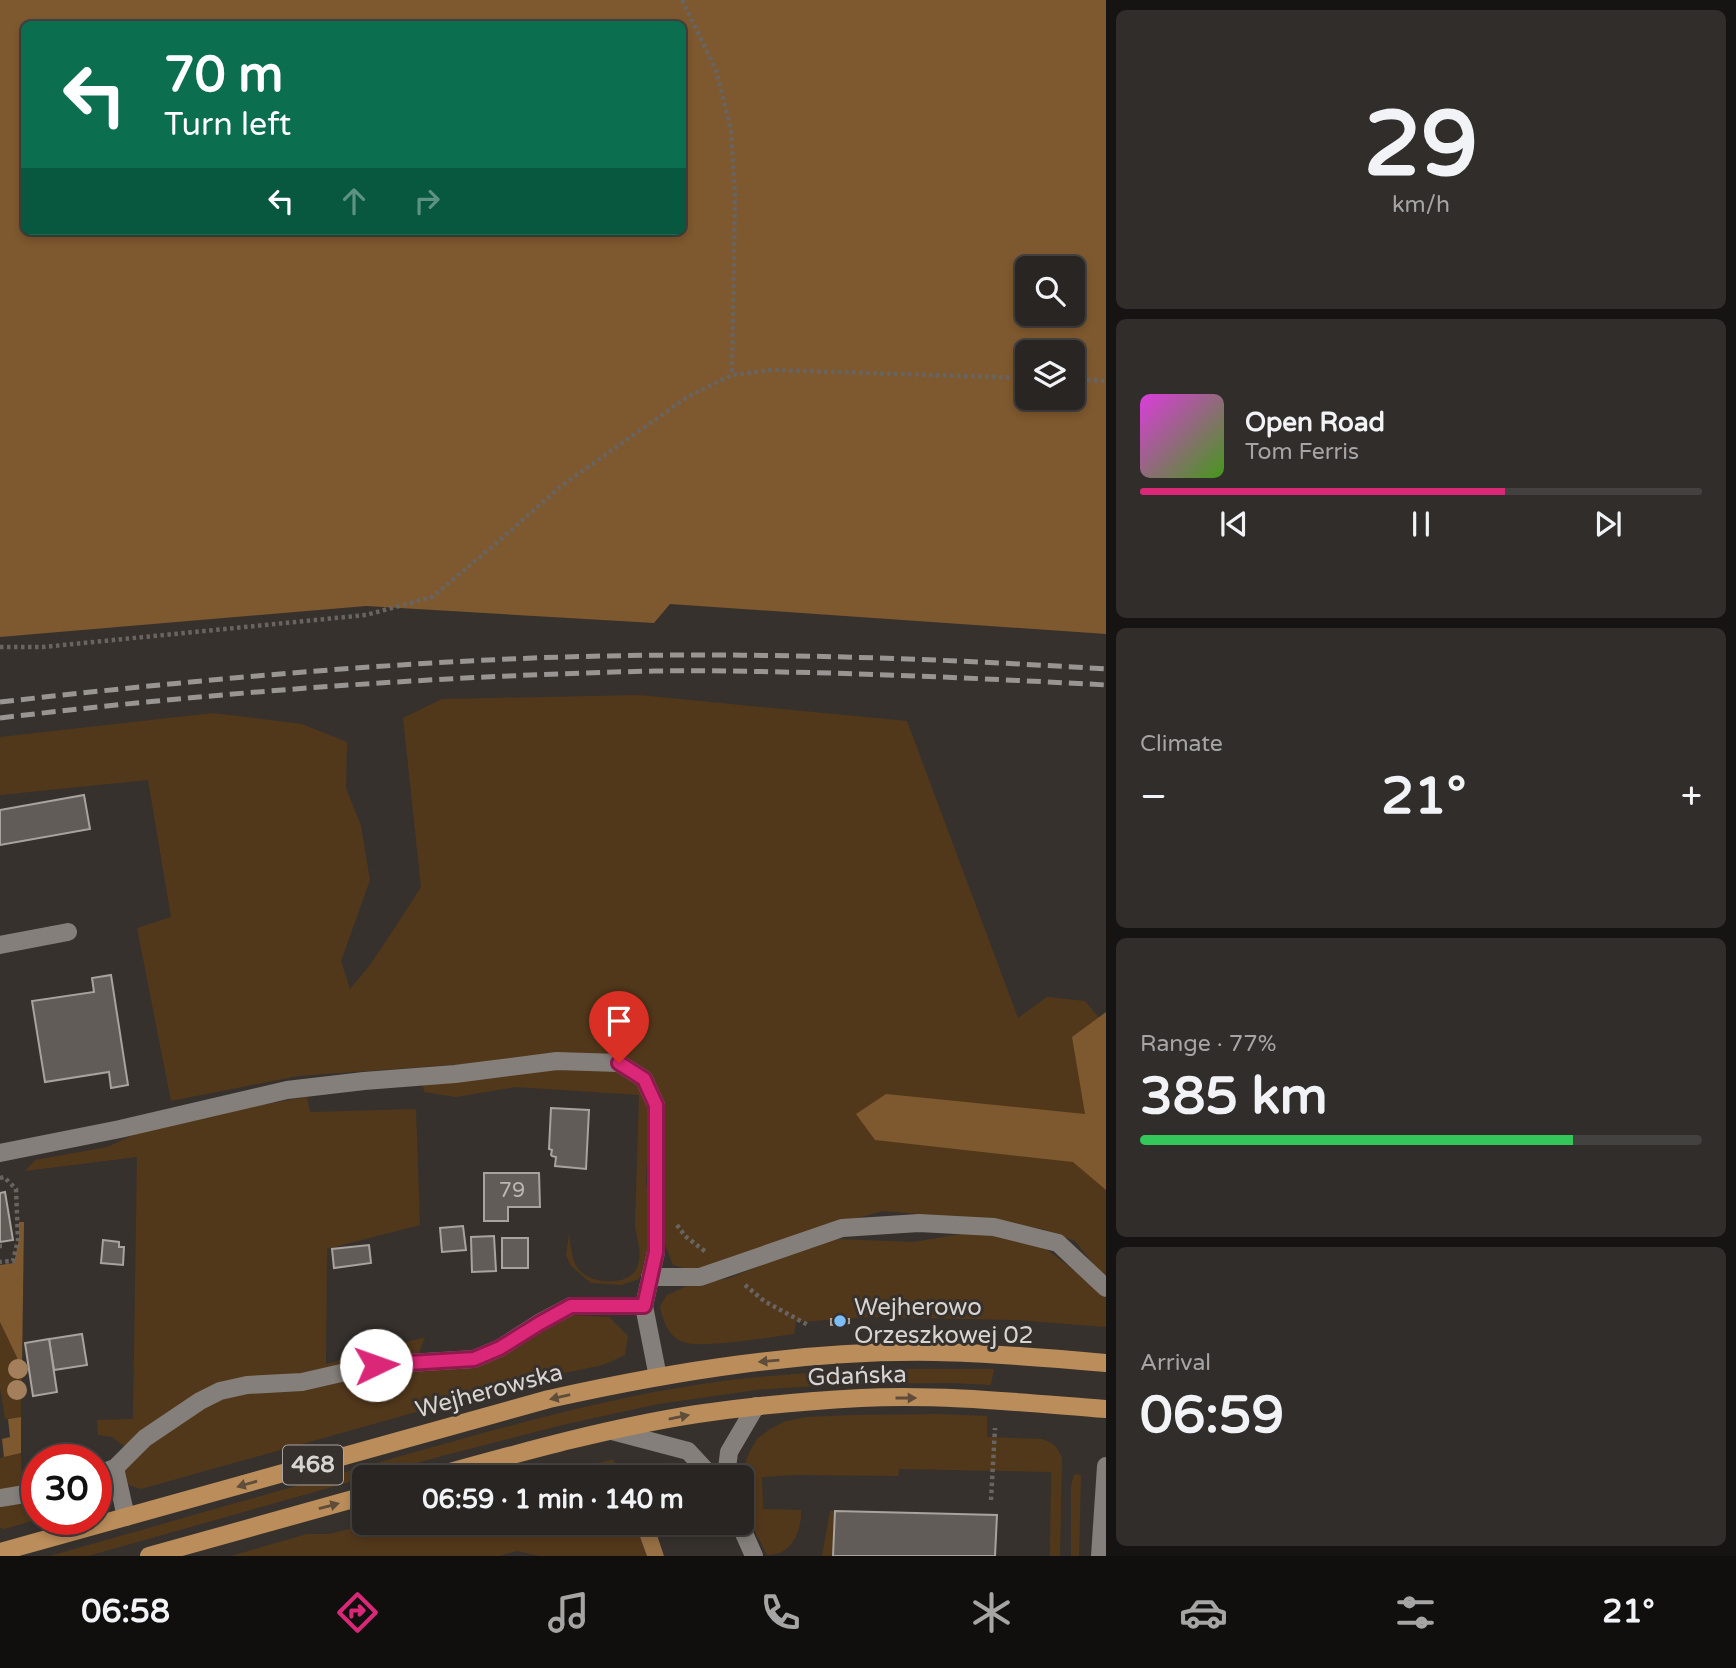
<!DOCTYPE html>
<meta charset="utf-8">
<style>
body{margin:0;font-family:"Varela Round",sans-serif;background:#302d2a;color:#f1f3f6;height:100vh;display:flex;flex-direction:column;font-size:26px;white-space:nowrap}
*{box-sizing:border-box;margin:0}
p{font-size:23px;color:#a5a5a5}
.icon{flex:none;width:38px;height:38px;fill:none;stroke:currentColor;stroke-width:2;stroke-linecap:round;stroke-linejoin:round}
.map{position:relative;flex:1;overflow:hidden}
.sheet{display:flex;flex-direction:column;gap:10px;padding:10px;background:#161413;width:630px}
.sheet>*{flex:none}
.banner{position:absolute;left:21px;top:21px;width:665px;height:214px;border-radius:10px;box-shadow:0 4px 10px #0003,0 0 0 2px #444240;background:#0b6e4f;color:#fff;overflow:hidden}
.tools{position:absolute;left:1015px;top:256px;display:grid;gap:14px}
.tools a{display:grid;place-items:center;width:70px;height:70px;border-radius:10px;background:#282522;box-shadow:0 4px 10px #0003,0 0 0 2px #444240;font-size:35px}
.speed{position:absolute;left:21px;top:1444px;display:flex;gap:14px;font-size:35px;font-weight:700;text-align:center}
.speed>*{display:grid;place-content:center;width:91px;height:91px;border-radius:50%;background:#282522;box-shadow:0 4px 10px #0003,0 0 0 2px #444240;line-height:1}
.speed .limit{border:10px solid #d22;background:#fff;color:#111}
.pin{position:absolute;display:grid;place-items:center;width:60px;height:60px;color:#fff;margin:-72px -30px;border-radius:50% 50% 50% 0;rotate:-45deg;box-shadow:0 0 7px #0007}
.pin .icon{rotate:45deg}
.me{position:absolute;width:77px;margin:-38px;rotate:87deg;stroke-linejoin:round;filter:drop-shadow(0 0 5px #0008)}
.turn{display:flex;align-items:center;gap:24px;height:147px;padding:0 28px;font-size:32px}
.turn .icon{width:91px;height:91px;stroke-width:2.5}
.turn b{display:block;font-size:49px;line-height:60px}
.lanes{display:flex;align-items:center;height:66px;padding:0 28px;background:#0003;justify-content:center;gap:35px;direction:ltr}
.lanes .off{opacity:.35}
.big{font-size:52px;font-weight:700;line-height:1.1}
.sheet .widget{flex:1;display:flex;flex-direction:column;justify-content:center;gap:10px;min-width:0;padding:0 24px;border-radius:10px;background:#302d2a}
.sheet .dial{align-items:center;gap:0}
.dial b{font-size:91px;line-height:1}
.song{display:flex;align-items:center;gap:21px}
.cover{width:84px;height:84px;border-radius:10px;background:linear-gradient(135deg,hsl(300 70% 55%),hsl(100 70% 35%))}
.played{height:7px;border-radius:4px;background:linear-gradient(90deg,#db2777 65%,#444240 65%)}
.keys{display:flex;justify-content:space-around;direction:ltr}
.heat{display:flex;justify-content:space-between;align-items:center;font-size:38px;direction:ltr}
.charge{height:10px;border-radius:5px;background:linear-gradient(90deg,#34c759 77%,#444240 0)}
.trip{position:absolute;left:352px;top:1465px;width:402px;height:70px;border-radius:10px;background:#282522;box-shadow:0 4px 10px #0003,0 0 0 2px #444240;font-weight:700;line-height:70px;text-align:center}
.dock{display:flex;height:112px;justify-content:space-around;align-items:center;background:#100f0e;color:#a5a5a5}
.dock .icon{width:49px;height:49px}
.dock .selected{color:#db2777}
.dock b{font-size:32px;color:#f1f3f6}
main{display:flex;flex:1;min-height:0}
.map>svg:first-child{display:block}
.green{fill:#52381b}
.forest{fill:#7e582e;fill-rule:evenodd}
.water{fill:#966f45}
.building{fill:#615c58;stroke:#a8a39d;stroke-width:2}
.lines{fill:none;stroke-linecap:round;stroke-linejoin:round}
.path{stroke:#686461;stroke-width:4.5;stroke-dasharray:3.5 3.5;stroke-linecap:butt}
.minor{stroke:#847f7a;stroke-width:18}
.major{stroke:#bb8d5a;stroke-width:18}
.rail{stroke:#999592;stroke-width:5;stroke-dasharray:14 7;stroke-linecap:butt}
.tree{fill:#a3805b}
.oneway{fill:#5e4d3a}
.route-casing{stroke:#8e194d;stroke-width:18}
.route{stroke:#db2777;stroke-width:12}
.poi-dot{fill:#7dbef9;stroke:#36312d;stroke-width:2.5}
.labels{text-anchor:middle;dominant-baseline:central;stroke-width:6;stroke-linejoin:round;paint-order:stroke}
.number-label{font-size:21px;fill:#bab6b4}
.shield{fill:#36312d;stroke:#a7a3a0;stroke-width:2}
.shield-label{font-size:23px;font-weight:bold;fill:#d7d4d2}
.poi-label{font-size:24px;fill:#d7d4d2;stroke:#36312d;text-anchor:start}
.street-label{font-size:24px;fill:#d7d4d2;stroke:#36312d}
</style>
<main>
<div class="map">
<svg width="1106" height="1556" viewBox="0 0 1106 1556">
<rect width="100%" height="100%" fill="#36312d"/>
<g class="green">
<path d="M639,695L907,721L1018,1018L1047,997L1085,1001L1106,1026V1280L1075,1241L1042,1229L975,1219L883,1211L811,1231L695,1271L673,1265L665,1245L648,1074L560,1057L298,1076L171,1101L137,928L171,917L148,780L0,795V737L213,713L302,724L347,742L346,788L361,826L370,880L341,961L350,989L370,965L398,923L421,887L403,718L442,699Z"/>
<path d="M544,1067H602L629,1075L645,1093L649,1116L646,1183L651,1206V1251L639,1279L621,1285L591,1283L571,1266L566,1255L569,1234C571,1245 571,1262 580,1271C594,1285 631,1287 638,1265C642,1254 637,1238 635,1226L639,1095L516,1087L456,1097L424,1092L423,1086L439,1080Z"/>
<path d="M307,1097L310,1112L416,1109L420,1225L327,1249L326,1364L425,1337L419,1353L377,1359L173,1412L124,1446L112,1437L98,1435L97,1420L133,1419L137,1157L25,1171L35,1160L107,1147L140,1132L207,1114Z"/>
<path d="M994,1233L1038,1243L1078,1273L1106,1298V1327L1015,1320L872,1317L796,1322L794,1334C771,1337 702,1349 683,1342C668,1336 663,1321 660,1306L667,1295L687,1286L730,1278L798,1250L837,1239L914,1242L960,1234Z"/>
<path d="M569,1315L609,1317L628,1336L625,1355L603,1365L531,1380L141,1489L129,1485L122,1477L124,1461L228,1393L381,1370L433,1366Z"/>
<path d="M0,1322L22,1368L21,1417L5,1419L0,1387Z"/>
<path d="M882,1369H994L991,1385L952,1383L848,1384L756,1390L658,1404L558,1426L442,1456L88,1556H50C162,1524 275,1492 387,1460C491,1431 595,1400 702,1384C761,1375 822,1372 882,1369Z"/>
<path d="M938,1414L987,1416V1437L1041,1439C1053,1442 1058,1447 1062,1458L1060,1556H1050L1051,1472L899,1469L898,1476L794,1475L762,1477L763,1509L801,1510C802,1532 791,1556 767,1555L745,1512L742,1496L741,1473L749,1453L757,1439L770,1429L786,1421L807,1417L853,1415Z"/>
<path d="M21,1453L22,1487L37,1483V1488L0,1494V1458Z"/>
<path d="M613,1459L619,1477H546Z"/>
<path d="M1074,1474L1081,1475L1079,1556H1071V1487Z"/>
<path d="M37,1497V1519H39L4,1529L0,1528V1504Z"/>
<path d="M830,1511H835L833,1556H822Z"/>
<path d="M375,1522L635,1523L647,1556H539L517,1551L499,1556H231L307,1534H330Z"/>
</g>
<g class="forest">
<path d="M0,0H1106V634L670,604L654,623L366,606L0,637ZM24,24H682V231H24ZM1027,268H1073V313H1027ZM1027,352H1073V397H1027Z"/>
<path d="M1106,1012V1190L1073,1162L875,1140L856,1114L886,1094L1085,1114L1072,1037Z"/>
<path d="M19,1222H24L22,1368L0,1322V1265L14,1263L19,1239Z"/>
<path d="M21,1417V1453L4,1457L2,1439L10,1437L8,1419Z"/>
</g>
<path class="water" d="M635,1523H653L664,1556H647Z"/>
<g class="building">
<path d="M84,795L90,829L0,845V810Z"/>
<path d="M111,975L128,1085L111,1088L109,1072L45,1082L32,1001L94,992L92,978Z"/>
<path d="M551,1108L589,1110L586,1169L555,1166L556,1157L552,1156L551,1155L552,1150L549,1149Z"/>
<path d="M484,1173H539L540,1207H508V1221H484Z"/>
<path d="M5,1192L13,1240L0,1242V1193Z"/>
<path d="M463,1226L466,1250L442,1252L440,1228Z"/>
<path d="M494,1236L496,1271L472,1272L471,1237Z"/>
<rect x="502" y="1238" width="26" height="30"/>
<path d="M103,1240L119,1242V1247H124L123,1265L101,1263Z"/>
<path d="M369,1245L371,1263L334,1268L332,1249Z"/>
<path d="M831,1319H849V1323L831,1325Z"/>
<path d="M82,1334L87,1365L54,1370L49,1339Z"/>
<path d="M49,1339L57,1392L33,1396L25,1343Z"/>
<path d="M835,1511L997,1515L995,1556H833Z"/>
</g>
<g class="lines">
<g class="path">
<path d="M682,0L716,70L731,130L735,196L732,375"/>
<path d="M1073,379L1106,381"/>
<path d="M0,647H43L366,615L432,597L493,546L560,487L687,397L732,375L772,370L1027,378"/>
<path d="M0,1178L4,1177L16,1189L18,1240L13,1261L0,1262"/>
<path d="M677,1225L685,1236L706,1252"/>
<path d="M0,1246H2"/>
<path d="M745,1285L764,1301L808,1325"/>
<path d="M991,1500L995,1428"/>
</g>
<g class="minor">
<path d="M0,945L68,932"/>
<path d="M0,1153L120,1129L287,1090L364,1081L455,1074L557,1061L619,1063L644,1079L656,1105V1252L644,1306L658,1377"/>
<path d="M650,1277H700L842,1228L919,1223L994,1227L1058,1243L1106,1288"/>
<path d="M612,1431L688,1451L712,1477"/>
<path d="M115,1468L126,1517"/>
<path d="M96,1475L115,1468L145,1438L200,1401L220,1391L247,1385L302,1382L376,1365L474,1359L500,1348L539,1323L571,1306H644"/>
<path d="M726,1477L729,1452L756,1406"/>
<path d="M0,1498L37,1492"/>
<path d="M739,1522L754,1556"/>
<path d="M1100,1556L1106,1466"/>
</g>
<g class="major">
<path d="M432,1477C519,1453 607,1428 697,1414C751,1406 806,1401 861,1398C943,1394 1025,1403 1106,1409"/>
<path d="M0,1552L549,1399C675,1371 805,1350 935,1352C992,1353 1049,1358 1106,1363"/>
<path d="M149,1556L364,1496"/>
</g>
<g class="rail">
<path d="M0,702C177,682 355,665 533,658C724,651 915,657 1106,669"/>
<path d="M0,718C217,692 436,676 655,671C715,670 774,672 833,673C924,676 1015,680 1106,685"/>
</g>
</g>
<g class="tree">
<circle cx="18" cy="1369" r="10"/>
<circle cx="17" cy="1390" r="10"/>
</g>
<defs><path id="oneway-solid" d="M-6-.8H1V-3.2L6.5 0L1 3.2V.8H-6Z" transform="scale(1.75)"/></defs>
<g class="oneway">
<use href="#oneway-solid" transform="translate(769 1361) rotate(175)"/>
<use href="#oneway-solid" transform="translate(560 1397) rotate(167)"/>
<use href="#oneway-solid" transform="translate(906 1398)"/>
<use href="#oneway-solid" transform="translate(679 1417) rotate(-11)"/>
<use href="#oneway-solid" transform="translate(247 1484) rotate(164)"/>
<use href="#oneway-solid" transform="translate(329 1506) rotate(-15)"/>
</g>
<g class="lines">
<defs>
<path id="route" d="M376,1365L474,1359L500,1348L540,1323L571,1306H644L656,1252V1105L644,1079L619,1063"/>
</defs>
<use href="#route" class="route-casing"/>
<use href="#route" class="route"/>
</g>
<circle class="poi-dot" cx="840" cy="1321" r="7"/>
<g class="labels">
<g class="number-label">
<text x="512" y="1190">79</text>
</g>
<rect class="shield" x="283" y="1445.5" width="60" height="39" rx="5"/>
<g class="shield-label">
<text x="313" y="1465">468</text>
</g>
<g class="poi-label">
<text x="854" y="1307">Wejherowo<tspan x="854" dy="28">Orzeszkowej 02</tspan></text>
</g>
<g class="street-label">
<text transform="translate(857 1376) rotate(-2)">Gdańska</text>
<text transform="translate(489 1391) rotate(-15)">Wejherowska</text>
</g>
</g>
</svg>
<div class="tools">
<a><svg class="icon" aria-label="search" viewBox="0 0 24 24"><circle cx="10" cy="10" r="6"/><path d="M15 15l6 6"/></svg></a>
<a><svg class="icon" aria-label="layers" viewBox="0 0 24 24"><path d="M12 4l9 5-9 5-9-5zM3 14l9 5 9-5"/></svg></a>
</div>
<div class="speed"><div class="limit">30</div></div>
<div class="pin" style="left:619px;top:1063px;background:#d93025"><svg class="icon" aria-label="arrive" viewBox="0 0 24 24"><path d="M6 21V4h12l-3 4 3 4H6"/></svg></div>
<svg class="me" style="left:376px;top:1365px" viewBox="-20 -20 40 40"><circle r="19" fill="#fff"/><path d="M0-13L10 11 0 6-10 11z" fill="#db2777"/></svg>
<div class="trip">06:59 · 1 min · 140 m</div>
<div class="banner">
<div class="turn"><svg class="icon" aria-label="left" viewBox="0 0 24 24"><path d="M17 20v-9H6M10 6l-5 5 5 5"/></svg><div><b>70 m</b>Turn left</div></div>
<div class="lanes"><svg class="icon" aria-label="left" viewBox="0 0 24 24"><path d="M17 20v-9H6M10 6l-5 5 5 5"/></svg><svg class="icon off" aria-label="ahead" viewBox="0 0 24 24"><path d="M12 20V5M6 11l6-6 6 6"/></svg><svg class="icon off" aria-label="right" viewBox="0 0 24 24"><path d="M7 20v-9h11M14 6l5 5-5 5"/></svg></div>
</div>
</div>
<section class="sheet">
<div class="widget dial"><b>29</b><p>km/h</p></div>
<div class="widget">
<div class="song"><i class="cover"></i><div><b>Open Road</b><p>Tom Ferris</p></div></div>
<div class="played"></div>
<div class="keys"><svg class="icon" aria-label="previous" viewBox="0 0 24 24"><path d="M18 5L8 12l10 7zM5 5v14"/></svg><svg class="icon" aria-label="pause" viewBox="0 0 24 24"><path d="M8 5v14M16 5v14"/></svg><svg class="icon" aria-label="next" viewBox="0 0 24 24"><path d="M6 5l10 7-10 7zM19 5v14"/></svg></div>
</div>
<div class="widget"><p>Climate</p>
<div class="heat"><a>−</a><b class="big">21°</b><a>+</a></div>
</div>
<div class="widget"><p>Range · 77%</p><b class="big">385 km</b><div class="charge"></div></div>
<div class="widget"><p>Arrival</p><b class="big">06:59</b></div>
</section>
</main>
<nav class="dock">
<b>06:58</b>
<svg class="icon selected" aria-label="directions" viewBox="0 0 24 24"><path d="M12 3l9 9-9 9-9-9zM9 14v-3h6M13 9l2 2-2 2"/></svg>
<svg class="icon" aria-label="music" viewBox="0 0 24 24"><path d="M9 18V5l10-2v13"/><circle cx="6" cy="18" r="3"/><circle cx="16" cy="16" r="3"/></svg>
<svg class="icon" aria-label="phone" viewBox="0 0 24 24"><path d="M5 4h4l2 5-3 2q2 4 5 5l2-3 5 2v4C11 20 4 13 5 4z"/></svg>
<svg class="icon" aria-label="climate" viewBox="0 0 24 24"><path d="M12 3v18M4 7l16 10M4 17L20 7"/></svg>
<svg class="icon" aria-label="car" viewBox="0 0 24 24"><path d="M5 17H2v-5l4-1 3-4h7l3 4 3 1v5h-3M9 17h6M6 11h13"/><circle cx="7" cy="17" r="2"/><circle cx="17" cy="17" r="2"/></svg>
<svg class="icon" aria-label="filters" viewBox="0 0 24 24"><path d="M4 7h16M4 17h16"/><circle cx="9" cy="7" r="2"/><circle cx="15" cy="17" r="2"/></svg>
<b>21°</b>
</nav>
